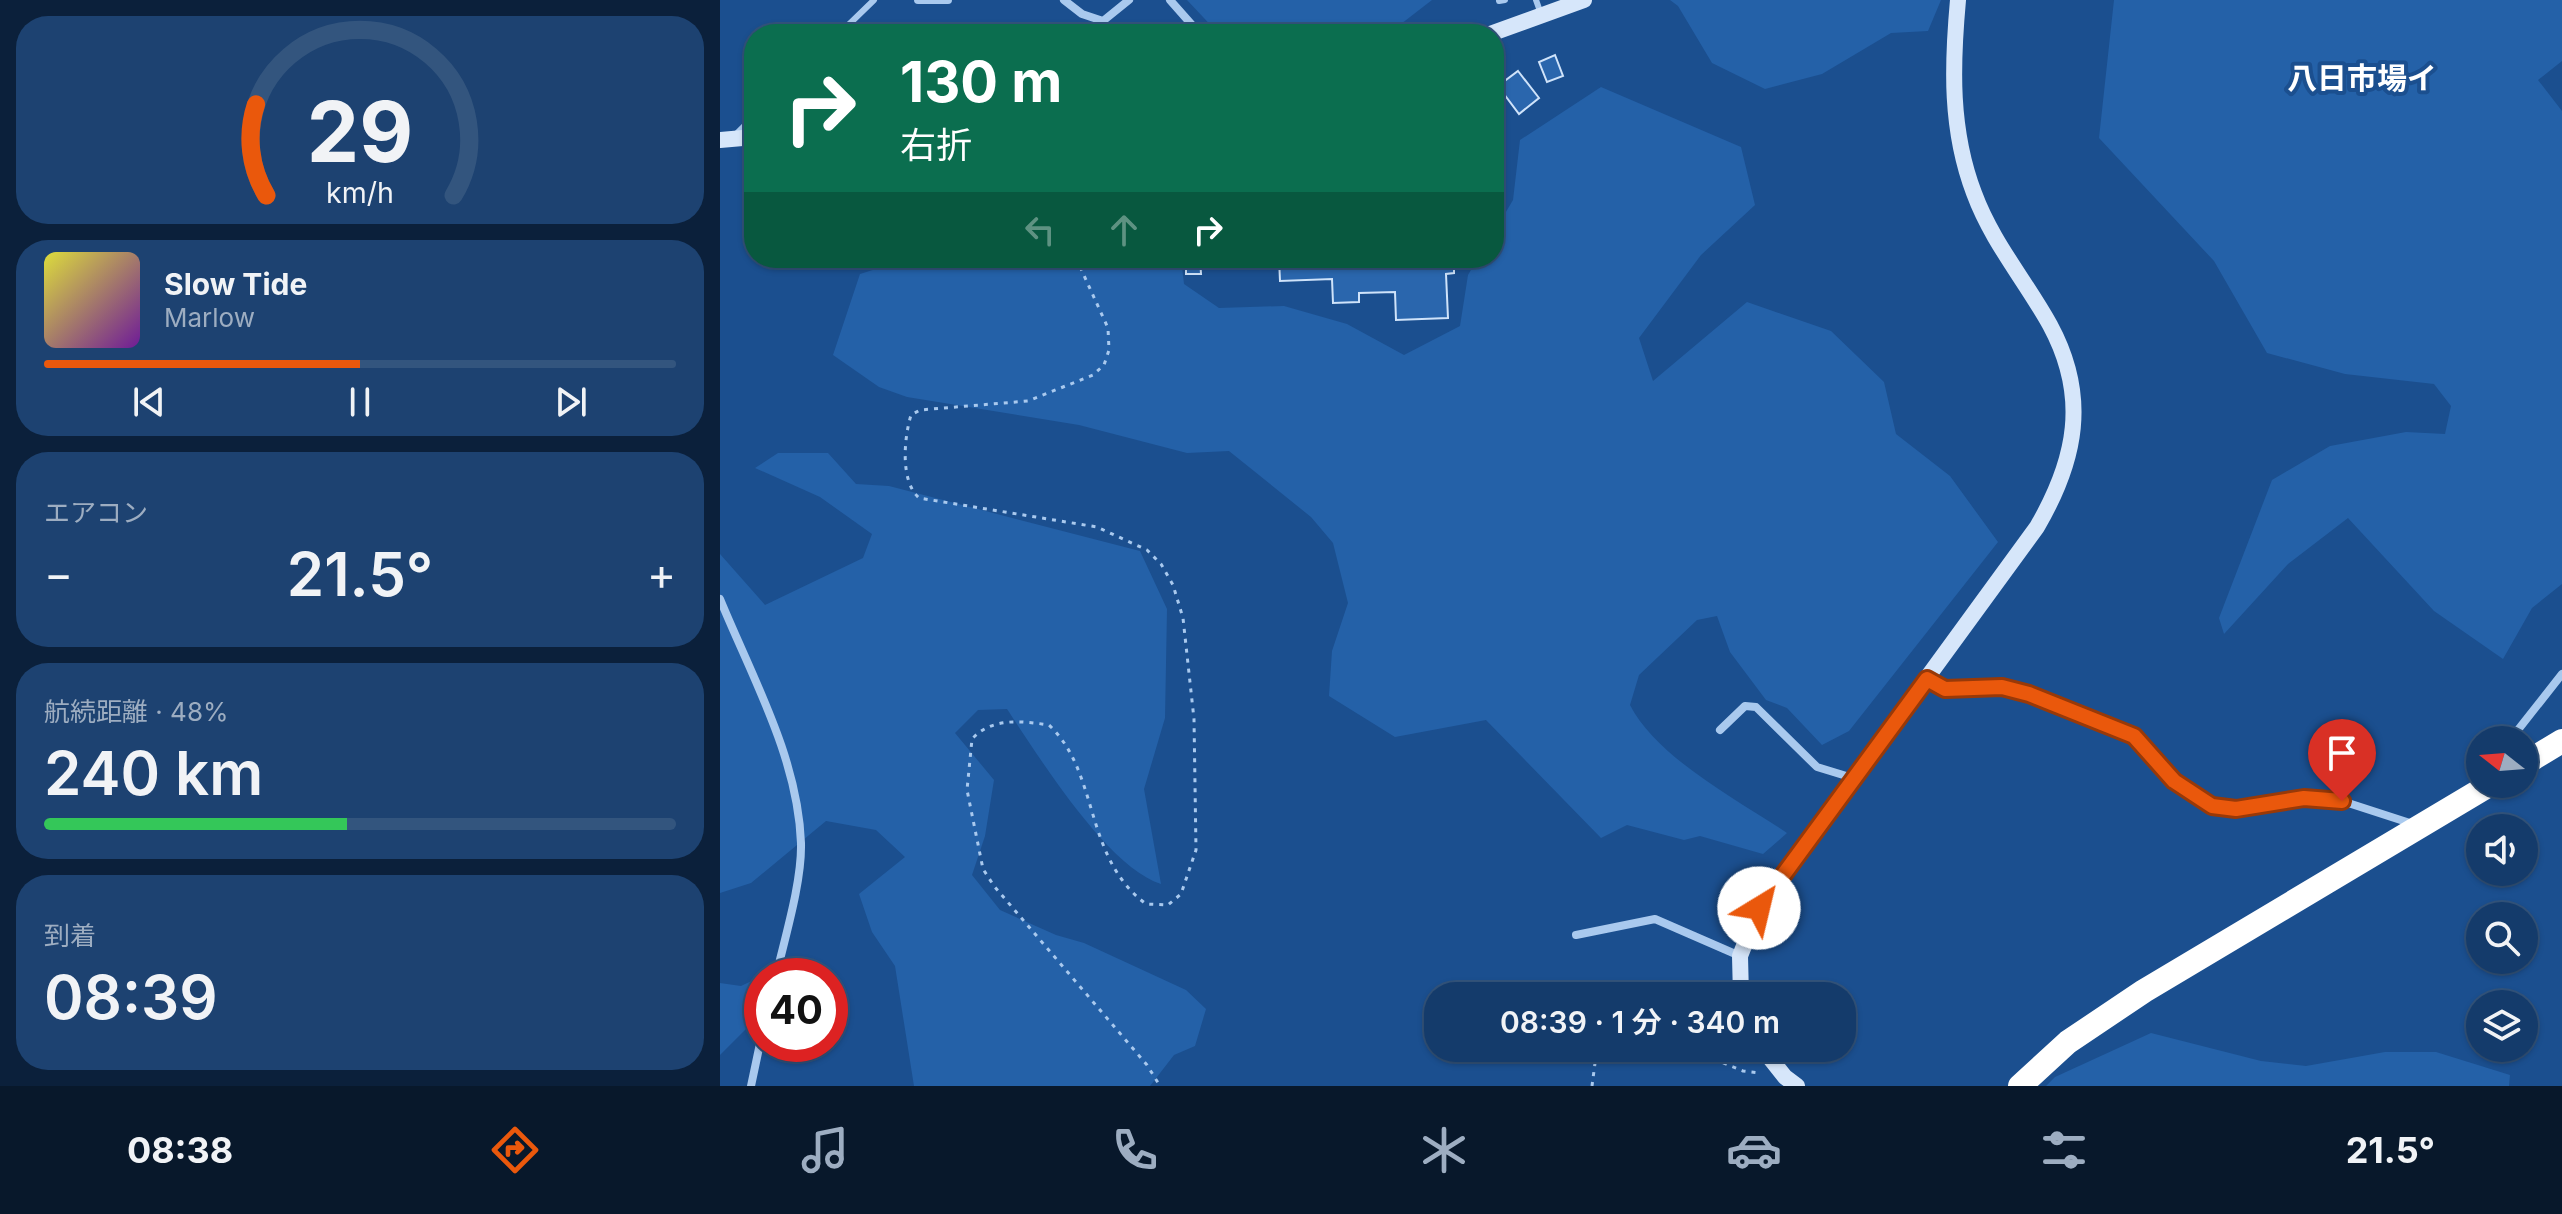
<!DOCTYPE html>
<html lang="ja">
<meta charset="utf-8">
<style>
body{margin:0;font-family:Inter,"Noto Sans JP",sans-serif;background:#1d4271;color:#f1f3f6;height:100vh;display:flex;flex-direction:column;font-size:30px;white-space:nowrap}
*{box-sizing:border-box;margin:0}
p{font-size:26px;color:#9dadc1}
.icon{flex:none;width:44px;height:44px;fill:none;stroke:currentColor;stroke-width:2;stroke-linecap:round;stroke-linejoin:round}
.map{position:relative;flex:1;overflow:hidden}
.sheet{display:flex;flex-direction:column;gap:16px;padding:16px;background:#0b203b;width:720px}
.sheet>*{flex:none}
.top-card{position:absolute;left:24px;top:24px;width:760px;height:244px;border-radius:32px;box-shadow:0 2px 6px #0004,0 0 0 2px #33557e;background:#0b6e4f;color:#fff;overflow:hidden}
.needle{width:52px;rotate:287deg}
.controls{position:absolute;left:1746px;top:726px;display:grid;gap:16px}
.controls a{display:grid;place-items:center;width:72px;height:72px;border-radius:50%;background:#143b6b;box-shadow:0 2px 6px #0004,0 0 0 2px #33557e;font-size:40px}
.speed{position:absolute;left:24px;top:958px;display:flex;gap:16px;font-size:40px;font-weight:700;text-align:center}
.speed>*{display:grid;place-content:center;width:104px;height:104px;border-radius:50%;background:#143b6b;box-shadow:0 2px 6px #0004,0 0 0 2px #33557e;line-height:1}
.speed .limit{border:12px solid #d22;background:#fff;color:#111}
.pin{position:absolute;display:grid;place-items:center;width:68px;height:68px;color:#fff;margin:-82px -34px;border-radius:50% 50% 50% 0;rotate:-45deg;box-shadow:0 0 8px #0007}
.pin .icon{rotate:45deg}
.me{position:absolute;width:88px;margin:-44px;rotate:36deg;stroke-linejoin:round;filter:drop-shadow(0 0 6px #0008)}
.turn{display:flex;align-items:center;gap:28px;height:168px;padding:0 24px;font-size:36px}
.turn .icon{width:104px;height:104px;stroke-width:2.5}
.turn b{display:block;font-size:56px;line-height:68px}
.lanes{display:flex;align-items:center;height:76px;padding:0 24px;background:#0003;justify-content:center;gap:40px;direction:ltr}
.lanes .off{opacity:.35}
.big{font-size:60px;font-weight:600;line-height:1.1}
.sheet .widget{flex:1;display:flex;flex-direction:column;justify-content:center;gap:12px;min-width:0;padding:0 28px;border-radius:32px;background:#1d4271}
.sheet .dial{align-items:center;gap:0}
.dial svg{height:208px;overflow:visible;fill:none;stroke:#33557e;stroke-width:7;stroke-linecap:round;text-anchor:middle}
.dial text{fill:#f1f3f6;stroke:none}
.song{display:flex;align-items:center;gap:24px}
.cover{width:96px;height:96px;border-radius:12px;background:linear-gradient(135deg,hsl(60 70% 55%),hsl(280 70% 35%))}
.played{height:8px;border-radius:4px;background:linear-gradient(90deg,#ea580c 50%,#33557e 50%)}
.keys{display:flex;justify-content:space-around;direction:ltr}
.heat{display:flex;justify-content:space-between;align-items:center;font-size:44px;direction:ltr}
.charge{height:12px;border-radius:6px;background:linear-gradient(90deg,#34c759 48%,#33557e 0)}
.trip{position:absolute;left:704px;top:982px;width:432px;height:80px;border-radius:32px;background:#143b6b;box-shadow:0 2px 6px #0004,0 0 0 2px #33557e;font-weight:600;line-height:80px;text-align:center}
.dock{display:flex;height:128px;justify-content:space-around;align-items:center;background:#08182b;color:#9dadc1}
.dock .icon{width:56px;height:56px}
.dock .on{color:#ea580c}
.dock b{font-size:36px;color:#f1f3f6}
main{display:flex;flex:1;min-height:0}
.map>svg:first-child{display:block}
.green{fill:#2461a8}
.building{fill:#2a66ad;stroke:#cfe3fa;stroke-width:2}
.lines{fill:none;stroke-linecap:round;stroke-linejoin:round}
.path{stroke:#a9c9ee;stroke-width:3;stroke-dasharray:4 6;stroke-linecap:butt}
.lane{stroke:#a9c9ee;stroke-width:6}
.street{stroke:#a9c9ee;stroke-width:8}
.secondary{stroke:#d6e6fa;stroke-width:16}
.highway{stroke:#fff;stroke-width:24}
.route-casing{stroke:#983908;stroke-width:20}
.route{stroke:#ea580c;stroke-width:14}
.labels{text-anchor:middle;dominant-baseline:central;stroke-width:8;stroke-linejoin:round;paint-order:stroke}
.quarter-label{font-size:30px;font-weight:bold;fill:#fff;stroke:#1b4f8f}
</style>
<main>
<section class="sheet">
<div class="widget dial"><svg viewBox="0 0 100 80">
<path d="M14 69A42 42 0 1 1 86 69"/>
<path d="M14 69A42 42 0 0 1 10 34" stroke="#ea580c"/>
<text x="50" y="56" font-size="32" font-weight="700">29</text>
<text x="50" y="72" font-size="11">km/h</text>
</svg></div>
<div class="widget">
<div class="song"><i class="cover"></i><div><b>Slow Tide</b><p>Marlow</p></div></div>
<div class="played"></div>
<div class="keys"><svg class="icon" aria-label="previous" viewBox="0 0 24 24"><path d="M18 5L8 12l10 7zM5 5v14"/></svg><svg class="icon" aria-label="pause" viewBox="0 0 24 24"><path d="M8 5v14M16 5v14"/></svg><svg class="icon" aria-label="next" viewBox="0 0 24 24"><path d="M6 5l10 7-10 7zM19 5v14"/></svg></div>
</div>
<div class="widget"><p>エアコン</p>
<div class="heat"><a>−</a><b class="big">21.5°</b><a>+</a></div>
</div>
<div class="widget"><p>航続距離 · 48%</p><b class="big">240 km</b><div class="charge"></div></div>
<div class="widget"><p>到着</p><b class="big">08:39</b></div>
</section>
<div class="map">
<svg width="1842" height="1086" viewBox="0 0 1842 1086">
<rect width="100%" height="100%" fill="#1b4f8f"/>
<g class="green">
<path d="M467,0H712L668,34H499Z"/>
<path d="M950,0H1221L1208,31L1171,33L1102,74L1045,89L992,63L958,6Z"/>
<path d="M1394,0H1842V61L1818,80L1842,111V584L1812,608L1783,659L1714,611L1628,518L1568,564L1504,634L1499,618L1552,480L1610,446L1686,432L1725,434L1731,406L1714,384L1625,374L1547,353L1494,261L1379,138Z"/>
<path d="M881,87L1021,147L1035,205L981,255L919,338L933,381L1027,302L1111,331L1164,382L1176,434L1230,476L1278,542L1129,731L1102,745L1067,708L1046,700L1010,652L997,616L977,620L919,675L910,705C937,758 1018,800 1067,833L1043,854L980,836L964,840L907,825L881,838L766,720L675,737L609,696L612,651L628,603L613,543L591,517L509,451L467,453L359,425L187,397L159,387L113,355L140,274L191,258H461L464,284L499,308L564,306L627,324L684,355L740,326L748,275L758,258H774V232L793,200L800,140Z"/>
<path d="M58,453H108L136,484L169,486L420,551L447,609L445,718L424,789L441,884C387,867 319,757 287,709L258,710L235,733L274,780L265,836L252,875L280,910L336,935L364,943L466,990L486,1009L475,1046L454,1055L430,1086H194L175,966L152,932L139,894L185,857L156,830L106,821L31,883L0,893V554L45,605L143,558L152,534L100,497L35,468Z"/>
<path d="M42,976V1013L0,1055V983L21,986Z"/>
<path d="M1431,1033L1541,1061L1586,1066L1665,1052H1716L1790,1075L1789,1086H1326L1335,1077Z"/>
</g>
<g class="building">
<path d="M835,55L843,76L827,82L819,62Z"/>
<path d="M798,71L819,98L799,114L778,86Z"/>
<path d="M466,258H480L481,274H466Z"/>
<path d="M559,258H734V273L726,274L728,318L676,320L675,292L639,293V302L613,303L612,279L560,281Z"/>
</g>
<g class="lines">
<g class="path">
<path d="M356,258L388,328L389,350L384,365L373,375L308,401L200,410L191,415C184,438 180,481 199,498L377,527L427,550L441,564L453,585L463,618L474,719L476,850L461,894L448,905L426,904C363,857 380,773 329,725C302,721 272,717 252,739L247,790L263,869L274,886L427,1065L440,1086"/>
<path d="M966,1048L1023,1071L1041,1073"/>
<path d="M872,1086L877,1048"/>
</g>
<g class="lane">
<path d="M816,0L821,14"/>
<path d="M779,1L785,0"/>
<path d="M119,34L154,0"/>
<path d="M14,136L34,116"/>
</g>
<g class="street">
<path d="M198,0H228"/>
<path d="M344,0L362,14L383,21L409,0"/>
<path d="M450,0L480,34"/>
<path d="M0,599C32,677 78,758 81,843C82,882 65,937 56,976"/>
<path d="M1207,679L1225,689L1282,687L1309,694L1414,736L1454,781L1492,806L1516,809L1584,798L1622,801L1693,824"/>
<path d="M1000,730L1025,706L1036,707L1097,767L1133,778"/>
<path d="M1790,740L1842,674"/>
<path d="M856,935L935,919L1020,956"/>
<path d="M31,1086L42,1034"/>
</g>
<g class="secondary">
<path d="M770,34L864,0"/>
<path d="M0,140L34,137"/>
<path d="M1021,996L1020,956L1039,908L1317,527C1356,460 1369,397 1330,325C1305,280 1272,242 1254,193C1230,130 1232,66 1238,0"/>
<path d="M1042,1048L1065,1077L1077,1086"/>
</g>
<g class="highway">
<path d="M1804,764L1842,741"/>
<path d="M1300,1086L1348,1042L1424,991L1771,784"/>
</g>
</g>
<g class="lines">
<defs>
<path id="route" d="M1039,908L1207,679L1225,689L1282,687L1309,694L1414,736L1454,781L1492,806L1516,809L1584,798L1622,801"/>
</defs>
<use href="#route" class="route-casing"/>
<use href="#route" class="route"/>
</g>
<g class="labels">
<g class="quarter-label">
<text x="1642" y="78">八日市場イ</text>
</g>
</g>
</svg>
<div class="controls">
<a><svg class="needle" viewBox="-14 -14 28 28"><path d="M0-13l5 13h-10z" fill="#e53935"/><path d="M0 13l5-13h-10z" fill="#9dadc1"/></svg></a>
<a><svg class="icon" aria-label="sound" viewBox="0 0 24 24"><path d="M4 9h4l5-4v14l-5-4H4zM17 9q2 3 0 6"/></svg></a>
<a><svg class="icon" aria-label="search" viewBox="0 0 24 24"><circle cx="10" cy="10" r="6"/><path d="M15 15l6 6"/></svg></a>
<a><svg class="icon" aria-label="layers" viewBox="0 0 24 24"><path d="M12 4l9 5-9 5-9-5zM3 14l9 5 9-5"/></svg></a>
</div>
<div class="speed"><div class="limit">40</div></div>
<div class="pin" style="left:1622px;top:801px;background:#d93025"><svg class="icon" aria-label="arrive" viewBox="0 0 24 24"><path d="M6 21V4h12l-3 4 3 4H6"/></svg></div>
<svg class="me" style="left:1039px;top:908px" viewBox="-20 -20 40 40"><circle r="19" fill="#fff"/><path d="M0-13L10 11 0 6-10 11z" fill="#ea580c"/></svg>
<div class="trip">08:39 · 1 分 · 340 m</div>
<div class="top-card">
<div class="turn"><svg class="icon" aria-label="right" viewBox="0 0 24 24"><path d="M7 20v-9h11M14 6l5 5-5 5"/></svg><div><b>130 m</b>右折</div></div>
<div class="lanes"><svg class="icon off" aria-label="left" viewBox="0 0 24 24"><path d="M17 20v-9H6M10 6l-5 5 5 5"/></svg><svg class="icon off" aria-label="ahead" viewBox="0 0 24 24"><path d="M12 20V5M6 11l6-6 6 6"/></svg><svg class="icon" aria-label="right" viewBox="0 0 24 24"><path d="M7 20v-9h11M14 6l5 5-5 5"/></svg></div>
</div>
</div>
</main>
<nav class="dock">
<b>08:38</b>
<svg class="icon on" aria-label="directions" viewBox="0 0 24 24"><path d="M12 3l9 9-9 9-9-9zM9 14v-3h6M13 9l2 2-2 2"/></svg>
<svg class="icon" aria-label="music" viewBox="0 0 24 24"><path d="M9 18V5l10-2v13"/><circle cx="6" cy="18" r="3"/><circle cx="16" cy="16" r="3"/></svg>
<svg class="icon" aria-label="phone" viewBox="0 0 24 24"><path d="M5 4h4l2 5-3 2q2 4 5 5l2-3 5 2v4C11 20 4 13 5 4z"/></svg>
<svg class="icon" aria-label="climate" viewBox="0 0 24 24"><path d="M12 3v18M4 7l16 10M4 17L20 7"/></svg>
<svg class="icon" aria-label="car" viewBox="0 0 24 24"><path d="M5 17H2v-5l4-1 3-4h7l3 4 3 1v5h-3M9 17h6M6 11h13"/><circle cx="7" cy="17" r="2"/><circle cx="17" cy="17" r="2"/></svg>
<svg class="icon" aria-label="filters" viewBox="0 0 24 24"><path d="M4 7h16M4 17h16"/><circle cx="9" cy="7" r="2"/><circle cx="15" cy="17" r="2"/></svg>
<b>21.5°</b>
</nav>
